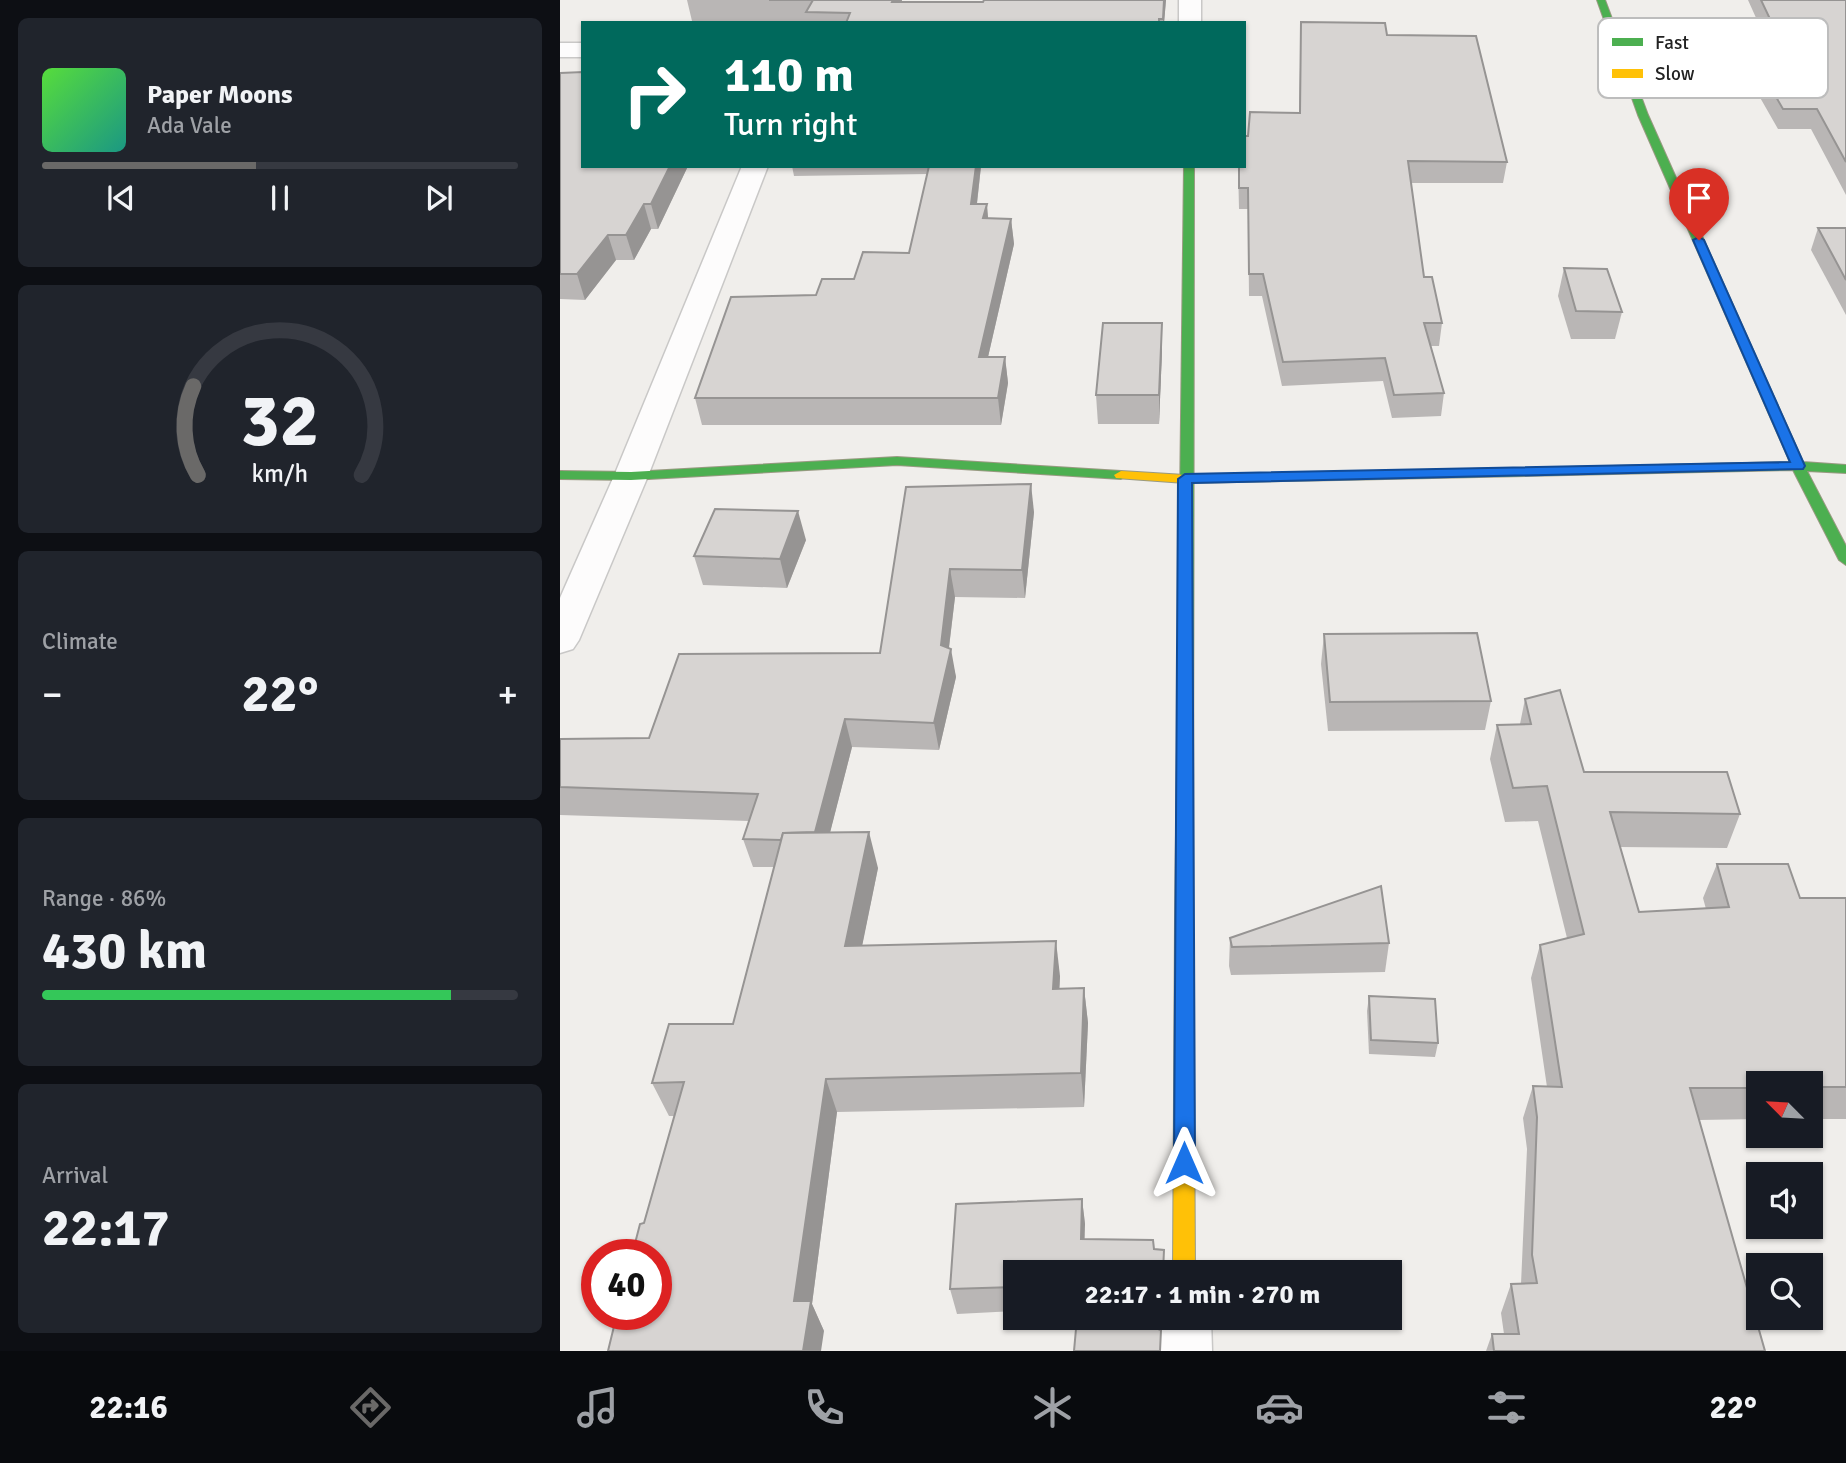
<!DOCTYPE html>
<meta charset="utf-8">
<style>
body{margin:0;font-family:Signika,sans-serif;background:#20242c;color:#f1f3f6;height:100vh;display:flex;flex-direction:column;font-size:26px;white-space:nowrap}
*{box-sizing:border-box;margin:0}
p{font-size:23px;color:#9ea1a6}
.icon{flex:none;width:38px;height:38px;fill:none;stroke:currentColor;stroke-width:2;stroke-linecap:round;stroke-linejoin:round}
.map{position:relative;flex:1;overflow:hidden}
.sheet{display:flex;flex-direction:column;gap:18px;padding:18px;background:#0d0f14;width:560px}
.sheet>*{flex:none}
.hud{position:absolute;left:21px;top:21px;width:665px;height:147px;border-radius:0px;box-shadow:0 2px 5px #0004;background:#00695c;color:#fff;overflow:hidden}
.needle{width:46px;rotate:294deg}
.buttons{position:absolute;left:1186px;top:1071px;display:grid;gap:14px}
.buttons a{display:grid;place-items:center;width:77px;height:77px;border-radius:0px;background:#171b24;box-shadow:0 2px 5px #0004;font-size:35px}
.speed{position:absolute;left:21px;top:1239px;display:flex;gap:14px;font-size:35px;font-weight:700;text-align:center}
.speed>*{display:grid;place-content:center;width:91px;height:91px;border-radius:50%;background:#171b24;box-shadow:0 2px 5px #0004;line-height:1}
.speed .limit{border:10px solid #d22;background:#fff;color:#111}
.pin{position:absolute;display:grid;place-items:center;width:60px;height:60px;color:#fff;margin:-72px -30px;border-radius:50% 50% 50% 0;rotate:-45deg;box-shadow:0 0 7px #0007}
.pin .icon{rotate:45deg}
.me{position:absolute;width:77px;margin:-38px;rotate:0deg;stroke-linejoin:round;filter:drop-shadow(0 0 5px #0008)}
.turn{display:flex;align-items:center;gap:24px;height:147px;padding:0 28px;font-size:32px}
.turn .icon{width:91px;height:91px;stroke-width:2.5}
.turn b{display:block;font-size:49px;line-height:60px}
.big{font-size:52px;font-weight:800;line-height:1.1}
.sheet .card{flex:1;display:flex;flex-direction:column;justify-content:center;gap:10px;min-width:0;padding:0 24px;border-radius:10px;background:#20242c}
.sheet .dial{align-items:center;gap:0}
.dial svg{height:182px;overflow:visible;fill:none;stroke:#363941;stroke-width:7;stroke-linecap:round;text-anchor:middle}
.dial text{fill:#f1f3f6;stroke:none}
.song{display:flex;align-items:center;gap:21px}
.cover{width:84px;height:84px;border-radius:10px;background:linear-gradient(135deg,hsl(110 70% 55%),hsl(170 70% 35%))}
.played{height:7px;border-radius:4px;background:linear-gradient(90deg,#6a6968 45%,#363941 45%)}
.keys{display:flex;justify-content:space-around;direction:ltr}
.heat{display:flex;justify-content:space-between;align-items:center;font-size:38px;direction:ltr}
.charge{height:10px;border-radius:5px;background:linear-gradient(90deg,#34c759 86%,#363941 0)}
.trip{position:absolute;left:443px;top:1260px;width:399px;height:70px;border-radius:0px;background:#171b24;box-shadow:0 2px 5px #0004;font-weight:800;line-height:70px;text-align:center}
.menu{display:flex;height:112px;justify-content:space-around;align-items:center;background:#090b0e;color:#9ea1a6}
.menu .icon{width:49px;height:49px}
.menu .current{color:#6a6968}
.menu b{font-size:32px;color:#f1f3f6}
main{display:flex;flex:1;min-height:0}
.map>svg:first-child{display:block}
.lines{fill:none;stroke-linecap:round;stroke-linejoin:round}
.street-casing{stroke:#c9c8c7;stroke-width:3}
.fast-casing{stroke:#999a82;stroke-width:2}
.slow-casing{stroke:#999a82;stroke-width:2}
.street{fill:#fdfcfc;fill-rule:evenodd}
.fast{fill:#4caf50;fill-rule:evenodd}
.slow{fill:#ffc107;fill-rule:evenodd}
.wall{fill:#b9b6b5}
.shaded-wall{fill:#969493}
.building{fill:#d7d4d2;stroke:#969493;stroke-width:2}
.route{fill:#1a73e8;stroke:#114b97;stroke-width:2}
.key{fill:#fff;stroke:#bdbdbd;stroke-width:2}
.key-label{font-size:19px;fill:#222}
</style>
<main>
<section class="sheet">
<div class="card">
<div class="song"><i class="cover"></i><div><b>Paper Moons</b><p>Ada Vale</p></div></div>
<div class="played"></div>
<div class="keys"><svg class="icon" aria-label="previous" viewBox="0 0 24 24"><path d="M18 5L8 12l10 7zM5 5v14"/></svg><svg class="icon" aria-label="pause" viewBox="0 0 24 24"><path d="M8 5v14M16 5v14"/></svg><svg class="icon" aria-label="next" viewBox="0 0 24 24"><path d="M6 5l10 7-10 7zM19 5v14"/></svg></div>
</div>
<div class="card dial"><svg viewBox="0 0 100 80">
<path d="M14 69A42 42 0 1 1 86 69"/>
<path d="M14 69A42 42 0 0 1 12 30" stroke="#6a6968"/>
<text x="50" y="56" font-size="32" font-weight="700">32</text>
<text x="50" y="72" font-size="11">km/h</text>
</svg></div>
<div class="card"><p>Climate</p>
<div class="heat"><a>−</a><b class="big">22°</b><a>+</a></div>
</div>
<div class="card"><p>Range · 86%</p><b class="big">430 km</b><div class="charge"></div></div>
<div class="card"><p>Arrival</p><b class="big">22:17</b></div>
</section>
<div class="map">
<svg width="1286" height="1351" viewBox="0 0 1286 1351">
<rect width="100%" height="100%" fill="#f0eeeb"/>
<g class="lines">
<defs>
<g id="street">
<rect x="619" y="0" width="22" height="23"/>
<rect x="0" y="43" width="23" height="14"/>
<path d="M182,166H208L88,476L19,640L13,649L0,653V598L54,476Z"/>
<path d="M597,1318H651L652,1351H596Z"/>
</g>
<g id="fast">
<path d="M1037,0H1045L1088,115L1243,462L1286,465V473L1247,471L1286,546V565L1279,560L1233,470L779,480L772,476L779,472L1230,462L1078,115Z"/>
<path d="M624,166H634L633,920L630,925L624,928L618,925L615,920Z"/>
<path d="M337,457L561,471L568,475L561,479L337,465L71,480L0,479V471L71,472Z"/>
</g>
<g id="slow">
<path d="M561,471L625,475L779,472L786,476L779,480L625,483L556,478L554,475Z"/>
<path d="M624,912L630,915L633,920L635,1272H613L615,920L618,915Z"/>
</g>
</defs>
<use href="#street" class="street-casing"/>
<use href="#fast" class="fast-casing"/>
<use href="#slow" class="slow-casing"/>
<use href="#street" class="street"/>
<use href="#fast" class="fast"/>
<use href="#slow" class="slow"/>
</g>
<g class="wall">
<path d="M127,0H342L341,2L606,0L604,23H248L132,21Z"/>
<path d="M1188,0H1286V195L1251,129H1218L1178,59L1183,40H1206Z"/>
<path d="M741,22L827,35L947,162L943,183H851L864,277L882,323L879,346H871L884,393L881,416L832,418L823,381L722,386L702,296H689L688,209H679L678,166H684L688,136L739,113Z"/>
<path d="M0,73L128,166L98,229H91L74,260H56L25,300L0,299Z"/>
<path d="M232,166H421L417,204L428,218L451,219L454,244L428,357H445L448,383L441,425H142L135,398L256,295L294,279L349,253L368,174L234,176Z"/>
<path d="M1258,228H1286V315L1251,250Z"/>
<path d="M1004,268L1062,312L1055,339H1011L998,296Z"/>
<path d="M602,323V351L599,424H538L536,395Z"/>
<path d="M346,487L474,512L465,598L395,597L389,648L396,677L379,750L292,747L270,832L318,868L302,945L500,976L499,989L524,988L528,1023L524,1107L277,1112L252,1304L264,1331L84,1223L114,1116H109L92,1083L173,1024L214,867H193L183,839L189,821L0,815V739L89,738L320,653Z"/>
<path d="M246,540L227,588L143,585L134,556Z"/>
<path d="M764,634L931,701L925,730L768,731L761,664Z"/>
<path d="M965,699L1024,772L1180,814L1167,848L1060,847L1079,912L1146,909L1143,898L1157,864L1240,898H1286V1119H1251V1083H1199V1119L1139,1120L1205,1351H926L932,1334H944L941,1313L951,1284H961L967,1149L963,1118L973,1086L987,1087L971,978L980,945L1007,938L978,821L945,822L930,759L937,725L960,724Z"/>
<path d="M670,938L829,943L825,972L671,975L669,966Z"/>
<path d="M809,996L878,1043L875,1057L809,1054L807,1011Z"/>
<path d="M522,1199L525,1224L455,1272V1311L397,1314L390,1289Z"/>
</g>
<g class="shaded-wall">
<path d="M333,0H342L336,23L332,2Z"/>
<path d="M604,0H606L604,23H603Z"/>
<path d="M110,166H128L98,229L91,204Z"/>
<path d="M416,166H421L414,229L411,204Z"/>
<path d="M84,204L91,229L74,260L66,235Z"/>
<path d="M427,204L429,229L423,218Z"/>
<path d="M451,219L454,244L422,383L419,357Z"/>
<path d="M48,235L56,260L25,300L17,274Z"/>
<path d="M602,323V351L599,424V395Z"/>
<path d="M445,357L448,383L441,425L438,398Z"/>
<path d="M471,484L474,512L465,598L462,570Z"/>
<path d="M238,511L246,540L227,588L220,559Z"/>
<path d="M390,569L395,597L386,671L391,649L396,677L379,750L374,723L381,645Z"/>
<path d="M285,719L292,747L261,868L253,841Z"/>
<path d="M309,832L318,868L295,981L285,946Z"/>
<path d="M496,941L500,976L498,1023L493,989Z"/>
<path d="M524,988L528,1023L524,1107L521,1073Z"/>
<path d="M266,1079L277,1112L252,1304L264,1331L261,1351H243L234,1301Z"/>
<path d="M522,1199L525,1224L524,1264L521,1239Z"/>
</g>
<g class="building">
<path d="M209,0H333L332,2H423L424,0H604L603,19H599V23H286L290,13L246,12L253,0Z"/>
<path d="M1201,0H1286V162L1257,109H1223L1183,40H1220Z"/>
<path d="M741,22L825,23L827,35L916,36L947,162L848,161L864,277H872L882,323H864L884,393L834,395L825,358L723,362L703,274H689L688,188H679V166H684V136H688L690,112L740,113Z"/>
<path d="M23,72V166H110L91,204H84L66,235H48L17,274H0V73Z"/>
<path d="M369,166H416L411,204H427L423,218L451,219L419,357H445L438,398H135L171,297L256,295L262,279H294L303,252L349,253Z"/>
<path d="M1258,228H1286V280Z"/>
<path d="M1004,268L1047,269L1062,312L1016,311Z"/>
<path d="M543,323H602L599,395H536Z"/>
<path d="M471,484L462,570L390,569L381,645L391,649L374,723L285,719L255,832L223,833L221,840L183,839L198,794L0,787V739L89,738L119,654L320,653L346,487Z"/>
<path d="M155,509L238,511L220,559L134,556Z"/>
<path d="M917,633L931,701L770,702L764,634Z"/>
<path d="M1000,690L1024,772H1167L1180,814L1050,812L1079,912L1169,907L1157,864H1228L1240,898H1286V1087H1251V1083H1199V1088H1130L1205,1351H934L932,1334H959L951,1284L977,1283L972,1255L977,1117L973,1086L1002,1087L980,945L1024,934L987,786L953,788L937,725L971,724L965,699Z"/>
<path d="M309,832L285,946L496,941L493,989L524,988L521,1073L266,1079L234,1301H251L243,1351H48L57,1314H96V1255H72L80,1224L84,1223L124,1082L92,1083L109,1024H173L223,833Z"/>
<path d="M821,886L829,943L672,947L670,938Z"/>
<path d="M809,996L875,999L878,1043L811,1040Z"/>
<path d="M522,1199L521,1239L593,1240L594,1249L604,1250L603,1272H455V1287L390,1289L396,1204Z"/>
<path d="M517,1318H592V1327L601,1330L600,1351H514Z"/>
</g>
<path class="route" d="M1139,237L1144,240L1245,466L1243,469L632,483L635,1163L632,1170L624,1173L617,1170L614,1163L618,479L625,474L1230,462L1133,240Z"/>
<rect x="1038" y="18" width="230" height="80" rx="10" class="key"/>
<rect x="1052" y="38" width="31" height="8" fill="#4caf50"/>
<rect x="1052" y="69" width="31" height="9" fill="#ffc107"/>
<g class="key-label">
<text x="1095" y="49">Fast</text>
<text x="1095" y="80">Slow</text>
</g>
</svg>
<div class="buttons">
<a><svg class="needle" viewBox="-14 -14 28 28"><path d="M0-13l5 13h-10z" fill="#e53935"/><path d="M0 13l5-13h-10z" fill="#9ea1a6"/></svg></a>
<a><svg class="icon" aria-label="sound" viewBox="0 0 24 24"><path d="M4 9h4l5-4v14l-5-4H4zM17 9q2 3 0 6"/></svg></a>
<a><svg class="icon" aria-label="search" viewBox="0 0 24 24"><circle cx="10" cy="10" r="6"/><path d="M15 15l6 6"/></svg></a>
</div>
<div class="speed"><div class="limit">40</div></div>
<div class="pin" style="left:1139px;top:240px;background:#d93025"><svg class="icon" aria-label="arrive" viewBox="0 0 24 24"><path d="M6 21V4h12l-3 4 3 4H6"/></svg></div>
<svg class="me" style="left:624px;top:1163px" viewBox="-20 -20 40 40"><path d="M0-17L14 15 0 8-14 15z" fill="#1a73e8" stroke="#fff" stroke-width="4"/></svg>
<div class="trip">22:17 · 1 min · 270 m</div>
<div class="hud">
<div class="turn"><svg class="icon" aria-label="right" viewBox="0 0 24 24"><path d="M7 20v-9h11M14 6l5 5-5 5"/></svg><div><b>110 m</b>Turn right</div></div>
</div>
</div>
</main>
<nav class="menu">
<b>22:16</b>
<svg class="icon current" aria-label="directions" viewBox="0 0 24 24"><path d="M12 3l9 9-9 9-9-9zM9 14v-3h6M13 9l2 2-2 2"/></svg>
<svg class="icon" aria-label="music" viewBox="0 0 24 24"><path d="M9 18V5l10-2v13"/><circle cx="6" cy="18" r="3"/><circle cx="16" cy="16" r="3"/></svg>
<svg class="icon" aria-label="phone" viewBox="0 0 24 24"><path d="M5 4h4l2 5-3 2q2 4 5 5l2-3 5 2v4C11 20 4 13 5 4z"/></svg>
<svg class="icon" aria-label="climate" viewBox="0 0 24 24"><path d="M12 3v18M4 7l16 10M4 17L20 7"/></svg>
<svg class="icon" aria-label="car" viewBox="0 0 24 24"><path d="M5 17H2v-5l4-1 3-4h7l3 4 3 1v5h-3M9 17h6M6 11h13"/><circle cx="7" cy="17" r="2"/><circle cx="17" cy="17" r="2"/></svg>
<svg class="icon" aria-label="filters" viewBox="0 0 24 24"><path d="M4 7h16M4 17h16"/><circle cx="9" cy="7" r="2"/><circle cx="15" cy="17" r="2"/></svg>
<b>22°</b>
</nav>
